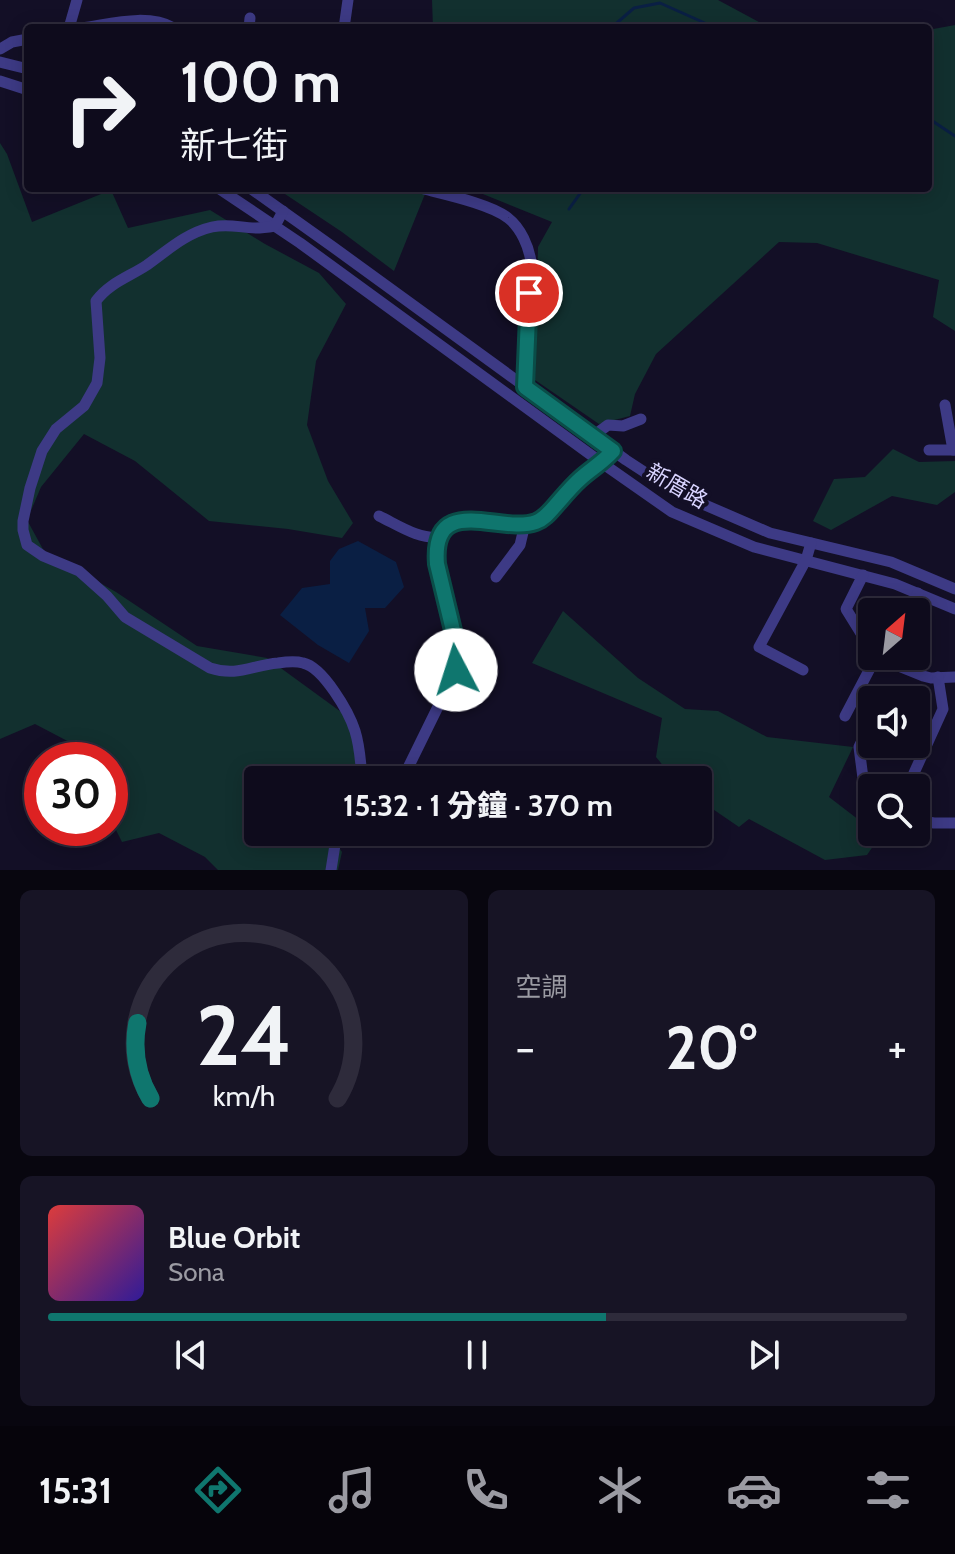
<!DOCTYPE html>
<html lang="zh-TW">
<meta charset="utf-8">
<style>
body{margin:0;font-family:Cabin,"Noto Sans TC",sans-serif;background:#171425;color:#f1f3f6;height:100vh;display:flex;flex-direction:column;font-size:30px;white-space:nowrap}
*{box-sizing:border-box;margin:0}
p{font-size:26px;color:#9b9ba3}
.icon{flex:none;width:44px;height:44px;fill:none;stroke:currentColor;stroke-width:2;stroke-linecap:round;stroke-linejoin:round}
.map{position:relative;height:870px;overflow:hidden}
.panel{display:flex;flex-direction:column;gap:20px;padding:20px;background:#08060f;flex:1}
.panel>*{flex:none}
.guide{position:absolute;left:24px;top:24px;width:908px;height:168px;border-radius:8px;box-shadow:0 4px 20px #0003,0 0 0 2px #2e2b3b;background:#0e0b1c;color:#f1f3f6;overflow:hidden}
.needle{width:52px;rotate:28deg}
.controls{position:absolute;left:858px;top:598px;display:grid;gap:16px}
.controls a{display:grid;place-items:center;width:72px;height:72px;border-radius:8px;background:#0e0b1c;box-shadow:0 4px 20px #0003,0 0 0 2px #2e2b3b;font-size:40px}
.speed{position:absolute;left:24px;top:742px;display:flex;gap:16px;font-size:40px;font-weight:700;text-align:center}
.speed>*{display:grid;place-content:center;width:104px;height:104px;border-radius:50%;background:#0e0b1c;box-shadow:0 4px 20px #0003,0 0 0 2px #2e2b3b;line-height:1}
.speed .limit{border:12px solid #d22;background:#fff;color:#111}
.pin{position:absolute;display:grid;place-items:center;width:68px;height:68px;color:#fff;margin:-34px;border:4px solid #fff;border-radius:50%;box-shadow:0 2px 8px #0007}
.me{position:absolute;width:88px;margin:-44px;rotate:355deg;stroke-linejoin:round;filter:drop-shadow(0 0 6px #0008)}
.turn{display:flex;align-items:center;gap:28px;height:168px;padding:0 24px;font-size:36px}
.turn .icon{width:104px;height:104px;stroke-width:2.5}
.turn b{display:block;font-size:56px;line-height:68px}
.big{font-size:60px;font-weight:800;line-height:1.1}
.panel .card{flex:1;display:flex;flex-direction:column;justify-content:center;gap:12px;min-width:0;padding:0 28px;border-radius:12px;background:#171425}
.panel .dial{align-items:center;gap:0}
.dial svg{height:208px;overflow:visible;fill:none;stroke:#2e2b3b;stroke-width:7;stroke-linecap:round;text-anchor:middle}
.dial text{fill:#f1f3f6;stroke:none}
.song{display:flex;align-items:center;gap:24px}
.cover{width:96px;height:96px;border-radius:12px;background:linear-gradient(135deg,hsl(0 70% 55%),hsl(250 70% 35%))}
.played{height:8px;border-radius:4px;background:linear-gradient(90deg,#0f766e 65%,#2e2b3b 65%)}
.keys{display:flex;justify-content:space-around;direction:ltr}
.heat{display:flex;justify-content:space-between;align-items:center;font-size:44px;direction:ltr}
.panel .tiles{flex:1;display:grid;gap:20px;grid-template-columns:1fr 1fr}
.card:last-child{grid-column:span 2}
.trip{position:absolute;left:244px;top:766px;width:468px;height:80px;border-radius:8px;background:#0e0b1c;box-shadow:0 4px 20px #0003,0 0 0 2px #2e2b3b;font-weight:800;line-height:80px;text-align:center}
.menu{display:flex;height:128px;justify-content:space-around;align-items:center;background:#06040b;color:#9b9ba3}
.menu .icon{width:56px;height:56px}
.menu .active{color:#0f766e}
.menu b{font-size:36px;color:#f1f3f6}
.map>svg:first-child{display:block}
.green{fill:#12302f}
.water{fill:#0a1f44}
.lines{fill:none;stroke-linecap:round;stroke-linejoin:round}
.stream{stroke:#0a1f44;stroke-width:3}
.minor{stroke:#3d3a85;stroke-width:11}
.route-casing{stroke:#0a4d48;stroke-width:20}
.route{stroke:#0f766e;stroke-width:14}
.labels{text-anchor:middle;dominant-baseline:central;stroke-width:8;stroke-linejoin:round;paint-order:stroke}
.street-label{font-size:22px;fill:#d9d4ff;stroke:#130f26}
</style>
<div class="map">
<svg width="955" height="870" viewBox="0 0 955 870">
<rect width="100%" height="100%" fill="#130f26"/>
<g class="green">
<path d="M432,0H718L770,28H433Z"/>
<path d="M955,25V331L933,317L939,280L817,243L779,242L656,354L635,394L630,416L599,424L535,380L538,247L552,222L468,188H928V30Z"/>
<path d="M0,143L7,154L32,222L111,190L128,228L210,210L265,244L319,273L346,304L316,361L307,425L328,481L353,523L342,538L288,529L209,521L135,461L84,434L41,487L27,520L44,551L116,592L197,646L267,658L359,725L354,780H258V832H335L332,837L342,852L338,870H218L205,857L159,833L122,842L110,818V760H82L75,745L35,724L0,739Z"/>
<path d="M276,188H402L425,194L394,271L342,232Z"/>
<path d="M893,449L919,462L955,461V492L937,505L892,496L831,530L813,521L834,479L865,477Z"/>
<path d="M563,611L638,678L685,709L718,711L767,737L853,747L829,797L872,830V832L880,836L867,855L825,860L749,819L739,827L698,799V780H675L656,757L662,718L532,663Z"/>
</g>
<path class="water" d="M358,541L396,562L404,587L385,608H365L369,631L349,663L318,645L280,615L302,588L330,584V561L339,549Z"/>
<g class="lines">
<g class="stream">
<path d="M611,28L634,8L660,3L716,28"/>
<path d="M928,118L955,136"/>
<path d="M569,209L584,188"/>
</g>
<g class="minor">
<path d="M69,28L77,0"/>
<path d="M82,28C111,24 147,13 174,28"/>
<path d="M249,28L250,18"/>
<path d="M344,28L348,0"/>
<path d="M0,49L12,42L28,39"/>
<path d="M0,62L28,69"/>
<path d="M0,81L28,90"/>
<path d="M218,188L300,243L602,463L672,512L754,547L895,584L955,609"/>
<path d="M250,188L333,247L626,460L675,492L770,533L891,562L955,589"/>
<path d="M420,188C443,194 491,204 508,218C521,228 529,247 531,262L525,387"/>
<path d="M283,211L275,226C269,227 262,228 256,228C239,228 230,223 212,227C186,233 168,250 147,265C129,277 109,283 96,301L100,358L97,383L84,406L56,429L42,451L30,488L23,521V530L27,545L43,556L79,571L107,596L125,617L210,668C238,677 252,665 278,663C285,662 296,661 303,663C323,667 349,712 355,731C360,747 361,763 362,780"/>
<path d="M945,405L953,450"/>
<path d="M593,436L608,425L623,426L641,419"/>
<path d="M929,450H955"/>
<path d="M379,516C398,525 419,540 441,537"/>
<path d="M863,575L846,609L872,651"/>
<path d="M496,577L520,545L525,524"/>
<path d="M908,612L918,593"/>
<path d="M876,657L923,676L931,678L955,677"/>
<path d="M803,670L759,647L806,560L811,543"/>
<path d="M881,700L882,699"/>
<path d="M845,716L876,657"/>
<path d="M872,720L859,747L864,786L872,790"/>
<path d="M402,780L456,670L459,659L437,564C431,491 501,535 536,522C544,519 549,512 555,506C563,497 571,487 580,479C591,469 602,463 613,451"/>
<path d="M910,788L914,773L943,709L938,677"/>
<path d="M916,820L934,823H955"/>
<path d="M331,870L337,832"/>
</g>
</g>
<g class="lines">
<defs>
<path id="route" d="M456,670L459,659L457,647L437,564C431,491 501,535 536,522C544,519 549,513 555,506C563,497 571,487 580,479C591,469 602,463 613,451L525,387L529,293"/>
</defs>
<use href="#route" class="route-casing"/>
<use href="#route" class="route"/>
</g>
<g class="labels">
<g class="street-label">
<text transform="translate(677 486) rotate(30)">新厝路</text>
</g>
</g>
</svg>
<div class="controls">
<a><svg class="needle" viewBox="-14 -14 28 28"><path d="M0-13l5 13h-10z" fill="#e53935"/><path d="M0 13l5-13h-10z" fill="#9b9ba3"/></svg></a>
<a><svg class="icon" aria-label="sound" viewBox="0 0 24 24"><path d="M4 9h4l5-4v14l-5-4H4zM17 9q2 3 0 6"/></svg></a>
<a><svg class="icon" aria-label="search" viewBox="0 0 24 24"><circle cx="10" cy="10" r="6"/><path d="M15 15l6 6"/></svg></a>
</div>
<div class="speed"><div class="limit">30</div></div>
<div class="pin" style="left:529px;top:293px;background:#d93025"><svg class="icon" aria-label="arrive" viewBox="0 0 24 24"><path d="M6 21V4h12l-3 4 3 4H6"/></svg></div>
<svg class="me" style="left:456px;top:670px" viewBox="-20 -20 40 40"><circle r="19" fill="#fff"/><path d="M0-13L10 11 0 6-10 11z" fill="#0f766e"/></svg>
<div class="trip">15:32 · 1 分鐘 · 370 m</div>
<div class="guide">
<div class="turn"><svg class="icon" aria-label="right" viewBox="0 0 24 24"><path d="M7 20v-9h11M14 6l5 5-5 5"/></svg><div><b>100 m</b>新七街</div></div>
</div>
</div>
<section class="panel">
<div class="tiles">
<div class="card dial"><svg viewBox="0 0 100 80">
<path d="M14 69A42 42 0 1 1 86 69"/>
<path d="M14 69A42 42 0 0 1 9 40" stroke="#0f766e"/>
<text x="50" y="56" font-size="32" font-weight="700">24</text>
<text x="50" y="72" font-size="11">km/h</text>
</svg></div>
<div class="card"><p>空調</p>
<div class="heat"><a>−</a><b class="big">20°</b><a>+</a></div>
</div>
<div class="card">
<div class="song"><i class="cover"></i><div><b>Blue Orbit</b><p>Sona</p></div></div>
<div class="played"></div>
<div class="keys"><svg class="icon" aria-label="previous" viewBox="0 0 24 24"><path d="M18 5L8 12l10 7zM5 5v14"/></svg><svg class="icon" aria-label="pause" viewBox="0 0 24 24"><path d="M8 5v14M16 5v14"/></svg><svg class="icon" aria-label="next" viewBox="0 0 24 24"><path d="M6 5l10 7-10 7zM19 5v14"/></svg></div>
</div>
</div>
</section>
<nav class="menu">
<b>15:31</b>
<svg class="icon active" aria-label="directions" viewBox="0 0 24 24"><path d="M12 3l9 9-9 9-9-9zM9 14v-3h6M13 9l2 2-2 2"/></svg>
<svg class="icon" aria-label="music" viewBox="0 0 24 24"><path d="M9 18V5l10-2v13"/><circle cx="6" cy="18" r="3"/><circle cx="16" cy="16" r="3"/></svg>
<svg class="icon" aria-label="phone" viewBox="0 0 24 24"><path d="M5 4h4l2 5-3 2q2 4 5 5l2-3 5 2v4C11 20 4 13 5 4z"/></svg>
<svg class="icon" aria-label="climate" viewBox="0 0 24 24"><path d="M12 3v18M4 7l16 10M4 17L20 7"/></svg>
<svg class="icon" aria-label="car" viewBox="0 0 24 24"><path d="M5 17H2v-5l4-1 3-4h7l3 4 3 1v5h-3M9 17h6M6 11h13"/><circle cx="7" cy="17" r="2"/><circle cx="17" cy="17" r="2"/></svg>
<svg class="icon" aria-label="filters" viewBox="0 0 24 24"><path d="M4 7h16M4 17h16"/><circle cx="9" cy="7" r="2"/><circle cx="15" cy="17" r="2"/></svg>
</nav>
